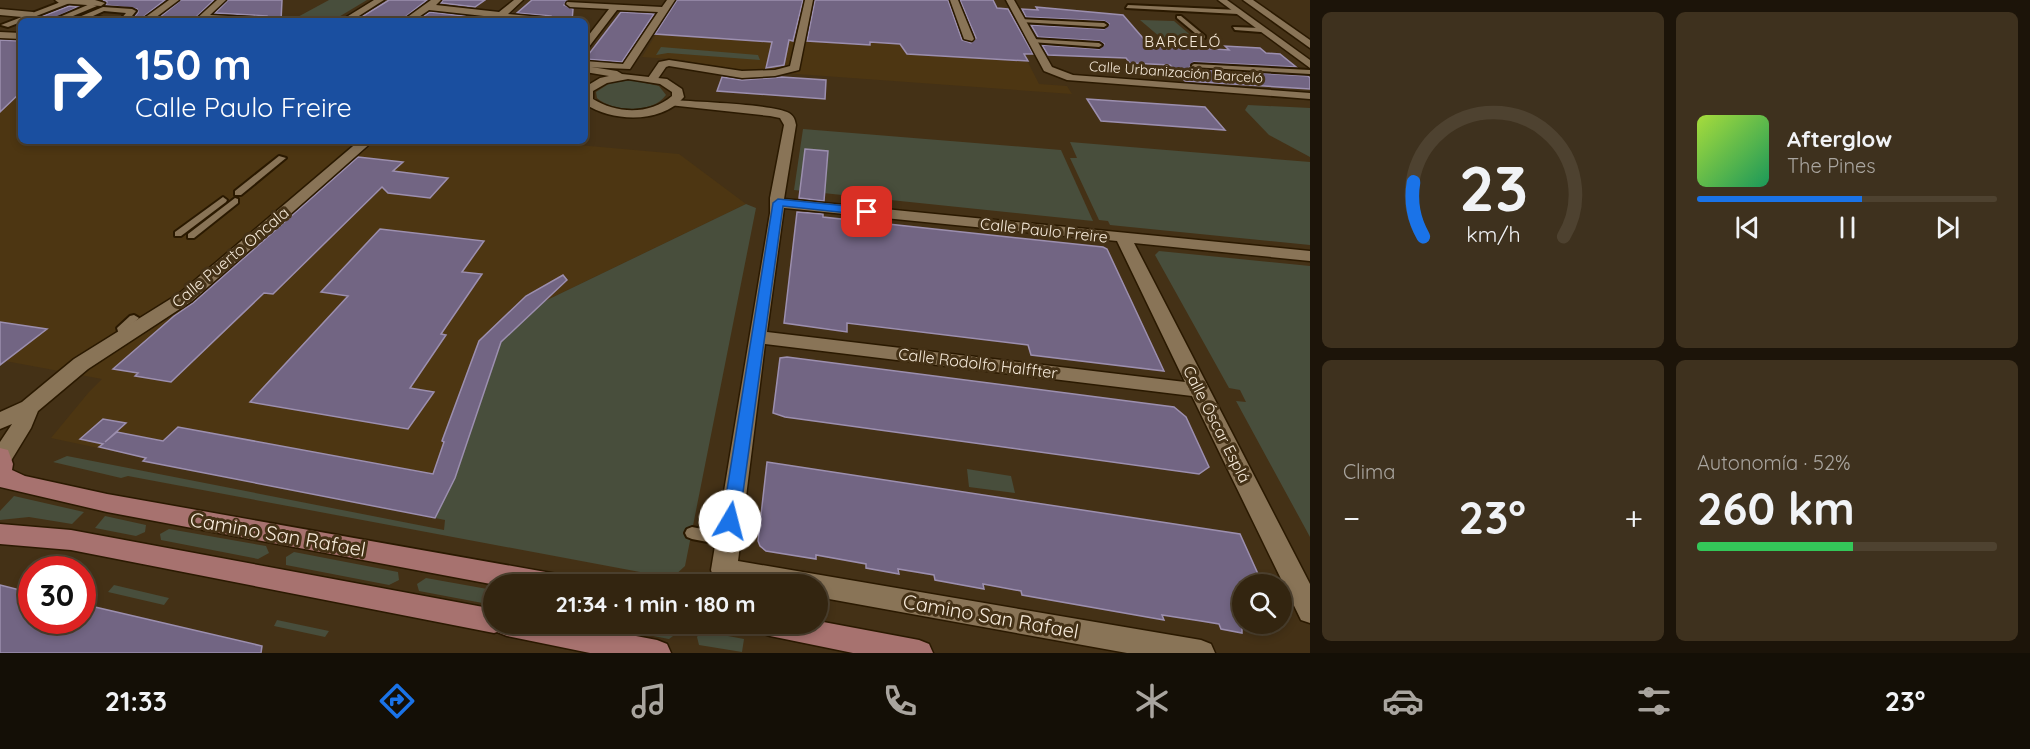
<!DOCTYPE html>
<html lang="es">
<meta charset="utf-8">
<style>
body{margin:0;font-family:Quicksand,sans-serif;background:#3e311e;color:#f1f3f6;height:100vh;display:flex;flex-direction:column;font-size:22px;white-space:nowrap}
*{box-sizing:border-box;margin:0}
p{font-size:20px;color:#a9a59f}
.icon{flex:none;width:33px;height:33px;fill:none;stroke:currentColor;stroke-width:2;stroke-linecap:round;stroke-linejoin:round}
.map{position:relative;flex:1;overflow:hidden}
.side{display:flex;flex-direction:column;gap:12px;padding:12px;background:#1c1409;width:720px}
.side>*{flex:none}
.guide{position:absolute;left:18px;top:18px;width:570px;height:126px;border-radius:9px;box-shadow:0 3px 9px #0003,0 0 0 2px #4e4230;background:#1a4fa0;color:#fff;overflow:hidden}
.fabs{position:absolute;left:1232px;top:574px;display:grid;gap:12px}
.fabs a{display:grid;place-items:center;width:60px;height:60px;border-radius:50%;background:#332510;box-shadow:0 3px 9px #0003,0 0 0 2px #4e4230;font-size:30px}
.speed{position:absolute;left:18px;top:556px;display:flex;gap:12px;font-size:30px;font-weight:700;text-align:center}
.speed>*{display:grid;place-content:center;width:78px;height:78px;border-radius:50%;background:#332510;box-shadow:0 3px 9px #0003,0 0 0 2px #4e4230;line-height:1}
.speed .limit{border:9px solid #d22;background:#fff;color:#111}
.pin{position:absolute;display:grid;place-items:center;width:51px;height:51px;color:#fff;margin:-26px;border-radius:12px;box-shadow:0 3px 9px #0006}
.me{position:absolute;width:66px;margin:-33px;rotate:8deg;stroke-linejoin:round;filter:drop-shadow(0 0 4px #0008)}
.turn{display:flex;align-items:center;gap:21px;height:126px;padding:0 18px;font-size:27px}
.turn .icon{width:78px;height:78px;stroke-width:2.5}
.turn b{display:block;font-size:42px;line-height:51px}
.big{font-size:45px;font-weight:800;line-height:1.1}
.side .tile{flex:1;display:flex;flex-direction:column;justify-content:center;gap:9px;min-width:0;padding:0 21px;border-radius:9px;background:#3e311e}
.side .dial{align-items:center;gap:0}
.dial svg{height:156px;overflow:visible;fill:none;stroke:#4e4230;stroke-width:7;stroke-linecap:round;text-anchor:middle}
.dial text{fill:#f1f3f6;stroke:none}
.song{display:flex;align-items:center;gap:18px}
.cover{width:72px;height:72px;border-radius:9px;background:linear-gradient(135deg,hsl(80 70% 55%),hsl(150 70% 35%))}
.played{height:6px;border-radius:3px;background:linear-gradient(90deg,#1a73e8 55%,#4e4230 55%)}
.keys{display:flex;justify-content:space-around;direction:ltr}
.heat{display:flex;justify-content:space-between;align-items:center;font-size:33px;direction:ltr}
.charge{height:9px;border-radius:4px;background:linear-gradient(90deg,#34c759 52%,#4e4230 0)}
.side .tiles{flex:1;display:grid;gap:12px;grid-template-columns:repeat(2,1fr)}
.trip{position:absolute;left:483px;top:574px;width:345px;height:60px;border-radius:30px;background:#332510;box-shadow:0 3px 9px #0003,0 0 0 2px #4e4230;font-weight:800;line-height:60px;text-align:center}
.dock{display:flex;height:96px;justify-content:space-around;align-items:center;background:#140f06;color:#a9a59f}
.dock .icon{width:42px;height:42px}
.dock .on{color:#1a73e8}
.dock b{font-size:27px;color:#f1f3f6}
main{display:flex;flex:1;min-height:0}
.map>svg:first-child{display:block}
.built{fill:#4d3612}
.green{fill:#484e3c}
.building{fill:#726583;stroke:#9c8faf;stroke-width:1.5}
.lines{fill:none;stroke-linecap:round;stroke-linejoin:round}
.service-casing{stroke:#2a1900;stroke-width:4}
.pedestrian-casing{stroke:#2a1900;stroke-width:4}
.minor-casing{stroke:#2a1900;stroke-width:3}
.tertiary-casing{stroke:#2a1900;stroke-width:3}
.secondary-casing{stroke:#2a1900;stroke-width:3}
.service{fill:#897457;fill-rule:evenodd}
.pedestrian{fill:#897457;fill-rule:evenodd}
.minor{fill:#897457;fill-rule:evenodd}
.tertiary{fill:#897457;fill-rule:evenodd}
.secondary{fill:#a7726f;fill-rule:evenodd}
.route{fill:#1a73e8;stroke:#114b97;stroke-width:1.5}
.labels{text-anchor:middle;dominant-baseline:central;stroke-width:6;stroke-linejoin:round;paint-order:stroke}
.far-street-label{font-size:14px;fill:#f7ebdb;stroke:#443116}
.far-neighbourhood-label{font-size:15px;letter-spacing:1.5px;fill:#f7ebdb;stroke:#443116}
.street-label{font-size:16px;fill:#f7ebdb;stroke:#443116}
.near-street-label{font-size:20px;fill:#f7ebdb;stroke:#443116}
</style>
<main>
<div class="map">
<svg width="1310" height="653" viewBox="0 0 1310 653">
<rect width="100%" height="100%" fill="#443116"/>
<g class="built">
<path d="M677,0H993L1001,15H1004L1039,84L1067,86L1072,94L712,68L684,60L642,57Z"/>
<path d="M0,43L21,45V141H556L567,144L679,154L746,204L545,301L501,342L455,478L435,518L143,461L145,458L51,438L89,392L102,379L0,360Z"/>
</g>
<g class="green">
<path d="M329,0H367L332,21L294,19Z"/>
<path d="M1140,20L1174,21L1195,39L1160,37Z"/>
<path d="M661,47L758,55L760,60L668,53L656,55Z"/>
<path d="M632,80L659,86L666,95C653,114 612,112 597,98L596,92L610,83Z"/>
<path d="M1248,105L1310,108V157L1269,135L1245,110Z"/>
<path d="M803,129L1061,150L1093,221L794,190Z"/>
<path d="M1070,142L1310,162V245L1110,225L1108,221L1099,220L1070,158H1077Z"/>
<path d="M746,204L756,208L685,566L672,578L128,476L121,478L53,462L67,456L444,530L445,520L435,518L455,478L501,342L545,301Z"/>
<path d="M1159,251L1310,266V537L1236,401L1246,402L1240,390L1229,388L1155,255Z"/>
<path d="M967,469L1011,476L1015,493L969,487Z"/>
<path d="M14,496L84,512L72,524L29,517L0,520V511Z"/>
<path d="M105,516L146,525L145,532L136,536L95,528Z"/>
<path d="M169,529L266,546L269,553L258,559L161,540L160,534Z"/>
<path d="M294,552L398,572L399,580L389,585L286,565V557Z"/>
<path d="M426,578L493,590V605L419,591L417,584Z"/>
<path d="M114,585L169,598L164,605L108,592Z"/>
<path d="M277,620L329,631L325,637L274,626Z"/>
<path d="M589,624H666L672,625L677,633L669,639Z"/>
<path d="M701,631L744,639L742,652L699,645L697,637Z"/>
</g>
<g class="building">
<path d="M103,0H165L138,21H131L138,12L137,9L106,5L107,2Z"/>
<path d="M181,0H214L192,21H155Z"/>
<path d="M228,0H282L281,21H274L267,16L215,13Z"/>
<path d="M389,0H427L400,21H355Z"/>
<path d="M443,0H485L475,7L441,3Z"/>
<path d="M532,0H567L564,5L573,9L572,21H558L551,16L517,13Z"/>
<path d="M677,0H803L793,41L789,40L784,65L766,68L772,42L655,34Z"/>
<path d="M815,0H948L962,40L971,43L976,38L960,0H993L997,8L1008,9L1033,54H1024L1028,61L907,54L900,44L870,42V45L807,41Z"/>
<path d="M69,6L78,7L48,21H30Z"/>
<path d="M1036,7L1123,15L1149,45L1229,50L1225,46L1260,48L1266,53L1280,54L1296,67L1194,62L1190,67L1192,69L1308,76L1310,78V89L1185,81L1170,65L1130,63L1126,58L1048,55L1042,45L1099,49L1104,44L1099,41L1038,37L1031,25L1104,29L1109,24L1104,21L1026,17L1022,9L1038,10Z"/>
<path d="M430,12L464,16L457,21H417Z"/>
<path d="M621,12L654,14L622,62L585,59Z"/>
<path d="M0,40L21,41V92L0,112Z"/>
<path d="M722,77L742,80L782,77L826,80L825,99L717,91Z"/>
<path d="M1087,99L1205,107L1225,130L1101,121Z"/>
<path d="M805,149L828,151L824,201L799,198Z"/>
<path d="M358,157L403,162L393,171L448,178L430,198L388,193L382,187L273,294L264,293L171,382L135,376L138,373L113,369L174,316L193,303Z"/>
<path d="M797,212L823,214V217L1103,247L1107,249L1164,371L1031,355L1028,345L847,323V332L784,323Z"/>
<path d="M380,229L484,241L462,272L482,274L441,334L446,335L410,388L434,392L408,429L250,402L348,296L321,292Z"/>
<path d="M563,275L567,280L501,342L455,478L435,518L143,461L146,458L99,447L103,444L80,439L103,419L126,423L105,442L117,432L163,441L178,427L433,474L444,442L442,441L479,341L526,296Z"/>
<path d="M0,322L47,329L0,365Z"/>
<path d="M787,357L1174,407L1186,417L1209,467L1199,474L785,417L773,413L780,358Z"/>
<path d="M767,462L1240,534L1263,585H1242V633L1221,629L1219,624L1201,621L1162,615L1164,620L1022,595L1021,591L983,584L984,589L935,580L934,575L898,569L899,574L866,568V564L816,555V559L766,551L760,546L758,541Z"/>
<path d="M0,585L32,593V621H82V604L262,646L261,653H0Z"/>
</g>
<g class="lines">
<defs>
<g id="service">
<path d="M1128,5L1238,10L1241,12L1238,14L1126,8Z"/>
<path d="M1177,16H1181L1205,36V38H1201L1177,18Z"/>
<path d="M1019,19L1104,23L1107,25L1104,27L1021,22Z"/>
<path d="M1233,27L1261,28L1264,30L1261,32L1235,30Z"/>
<path d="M1033,39L1099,43L1102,45L1099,47L1031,42L1030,41Z"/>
<path d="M1194,64L1310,70V74L1192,67V65Z"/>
<path d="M279,156L286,158L241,195H235V191Z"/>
<path d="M223,197L227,200L226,202L181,236H175V232Z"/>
<path d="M235,198L238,199V203L194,238H188V234Z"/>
<path d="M134,315L139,318L127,329L129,336L124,339L120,338L117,328L130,316Z"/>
<path d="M692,527L728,534L733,536L735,540L733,544L728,546L692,539L687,537L685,533L687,529Z"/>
</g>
<g id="pedestrian">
<path d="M66,0L75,1L8,27L1,25Z"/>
<path d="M90,4L97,6L61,21H50Z"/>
<path d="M103,7L132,9L136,11L128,21H119L126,13L104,11L93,16L118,21H95L79,17Z"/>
</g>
<g id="minor">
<path d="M55,0H95L105,3L101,6L59,3Z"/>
<path d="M169,0H179L151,21H140Z"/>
<path d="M217,0H226L210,15L267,18L272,21H194Z"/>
<path d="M374,0H384L351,21H340Z"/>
<path d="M431,0H441L436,5L499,12L514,0H523L508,14L551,18L556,21L503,18L499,21H489L493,17L429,10L413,21H402Z"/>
<path d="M667,0H675L630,69L585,67V61L623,64L658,12L617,10L588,48L585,49V40L609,9L570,7L566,4L567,2L662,7Z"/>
<path d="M805,0H813L799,70L775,76L742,78L669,66L666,67L657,80L653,81L648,78L659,62L669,60L742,71L775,70L790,66Z"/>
<path d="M950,0H958L974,39L972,41L964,39Z"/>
<path d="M1006,0H1014L1052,67L1073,75L1310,93V99L1067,80L1044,71Z"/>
<path d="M1218,0H1227L1310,60V68Z"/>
<path d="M1243,0H1253L1310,40V48Z"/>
<path d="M0,9L33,12L37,15L33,18L0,15Z"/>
<path d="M673,100C696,102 773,104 789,113C794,116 795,120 796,125L784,199L1310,251V261L1134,243L1310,584V623L1301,620L1192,396L765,344L738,561L1201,640L1211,644L1215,653H1127L818,597V585H716L711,570L770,213V198L784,125L780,118L770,116L669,105V101ZM784,208L1117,241L1185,382L767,332Z"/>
<path d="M359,141H373L192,301L88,369L38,411L31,428L9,464L0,466V442L12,424L0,429V412L22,402L74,359L180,293Z"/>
</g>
<g id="tertiary">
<path d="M0,32L21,33V39L0,38Z"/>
<path d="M585,66L617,71L622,74L667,79L682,89L684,97C661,124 613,122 585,104V87L600,78L609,76L585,72ZM628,79L660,84L672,92V96C650,115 617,114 593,99V91L607,83Z"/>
</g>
<g id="secondary">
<path d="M0,448L8,450L13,464L12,470L25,476L107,494L557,574L566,577L570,585H496L107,512L0,487Z"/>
<path d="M0,524L71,530L494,609V624H573L657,640L667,644L671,653H590L507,636L497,632L494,633L71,550L0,544Z"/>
<path d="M818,621L919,640L929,644L933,653H853L770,636L761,633L757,624H818Z"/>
</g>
</defs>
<use href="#service" class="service-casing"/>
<use href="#pedestrian" class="pedestrian-casing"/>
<use href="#minor" class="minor-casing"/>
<use href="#tertiary" class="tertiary-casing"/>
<use href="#secondary" class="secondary-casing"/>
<use href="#service" class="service"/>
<use href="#pedestrian" class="pedestrian"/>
<use href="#minor" class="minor"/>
<use href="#tertiary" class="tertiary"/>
<use href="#secondary" class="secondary"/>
</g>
<path class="route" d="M778,199L867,208L873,212L867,215L783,206L739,521L737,526L730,528L724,526L722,521L773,203Z"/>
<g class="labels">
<g class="far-street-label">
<text transform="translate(1176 72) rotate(4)">Calle Urbanización Barceló</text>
</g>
<g class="far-neighbourhood-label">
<text x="1183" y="41">BARCELÓ</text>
</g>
<g class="street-label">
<text transform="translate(1044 230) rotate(6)">Calle Paulo Freire</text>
<text transform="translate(230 257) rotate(-40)">Calle Puerto Oncala</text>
<text transform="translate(978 363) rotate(7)">Calle Rodolfo Halffter</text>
<text transform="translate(1217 424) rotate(63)">Calle Óscar Esplá</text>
</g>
<g class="near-street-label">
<text transform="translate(278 534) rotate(10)">Camino San Rafael</text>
<text transform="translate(991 616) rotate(10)">Camino San Rafael</text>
</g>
</g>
</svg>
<div class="fabs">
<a><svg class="icon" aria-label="search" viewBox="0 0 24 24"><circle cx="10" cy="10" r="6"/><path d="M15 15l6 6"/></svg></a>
</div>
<div class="speed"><div class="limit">30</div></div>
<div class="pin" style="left:867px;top:212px;background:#d93025"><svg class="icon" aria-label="arrive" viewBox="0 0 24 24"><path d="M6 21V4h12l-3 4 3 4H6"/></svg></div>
<svg class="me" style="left:730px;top:521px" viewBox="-20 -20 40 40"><circle r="19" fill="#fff"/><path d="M0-13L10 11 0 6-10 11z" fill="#1a73e8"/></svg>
<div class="trip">21:34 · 1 min · 180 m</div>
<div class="guide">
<div class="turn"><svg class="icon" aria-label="right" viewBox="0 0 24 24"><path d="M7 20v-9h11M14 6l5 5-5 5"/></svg><div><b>150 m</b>Calle Paulo Freire</div></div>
</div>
</div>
<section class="side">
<div class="tiles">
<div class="tile dial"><svg viewBox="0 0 100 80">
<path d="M14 69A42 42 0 1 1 86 69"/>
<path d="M14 69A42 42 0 0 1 9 41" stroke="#1a73e8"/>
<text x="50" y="56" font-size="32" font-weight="700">23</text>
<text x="50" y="72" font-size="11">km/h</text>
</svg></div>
<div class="tile">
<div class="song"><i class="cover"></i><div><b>Afterglow</b><p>The Pines</p></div></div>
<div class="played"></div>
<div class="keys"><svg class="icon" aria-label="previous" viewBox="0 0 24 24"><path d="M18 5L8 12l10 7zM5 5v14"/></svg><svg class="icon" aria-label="pause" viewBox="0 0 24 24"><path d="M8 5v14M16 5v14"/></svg><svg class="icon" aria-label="next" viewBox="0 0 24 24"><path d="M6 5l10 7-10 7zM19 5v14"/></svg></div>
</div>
<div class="tile"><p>Clima</p>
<div class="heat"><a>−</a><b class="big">23°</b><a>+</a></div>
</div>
<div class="tile"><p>Autonomía · 52%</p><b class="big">260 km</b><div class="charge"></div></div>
</div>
</section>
</main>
<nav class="dock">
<b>21:33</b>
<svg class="icon on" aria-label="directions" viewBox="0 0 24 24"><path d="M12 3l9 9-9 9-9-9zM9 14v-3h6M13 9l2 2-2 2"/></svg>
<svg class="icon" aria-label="music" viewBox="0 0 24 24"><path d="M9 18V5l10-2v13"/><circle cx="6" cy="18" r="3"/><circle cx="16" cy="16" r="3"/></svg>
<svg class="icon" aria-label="phone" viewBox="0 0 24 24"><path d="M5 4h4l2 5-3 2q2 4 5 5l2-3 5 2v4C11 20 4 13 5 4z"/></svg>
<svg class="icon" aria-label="climate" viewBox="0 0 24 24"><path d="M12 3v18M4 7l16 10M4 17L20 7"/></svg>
<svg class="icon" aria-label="car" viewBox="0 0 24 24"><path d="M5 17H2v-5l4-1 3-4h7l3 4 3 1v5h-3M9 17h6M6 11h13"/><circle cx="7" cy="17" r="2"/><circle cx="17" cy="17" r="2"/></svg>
<svg class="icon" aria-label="filters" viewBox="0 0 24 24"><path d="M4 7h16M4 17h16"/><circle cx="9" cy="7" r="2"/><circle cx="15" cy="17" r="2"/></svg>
<b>23°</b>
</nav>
